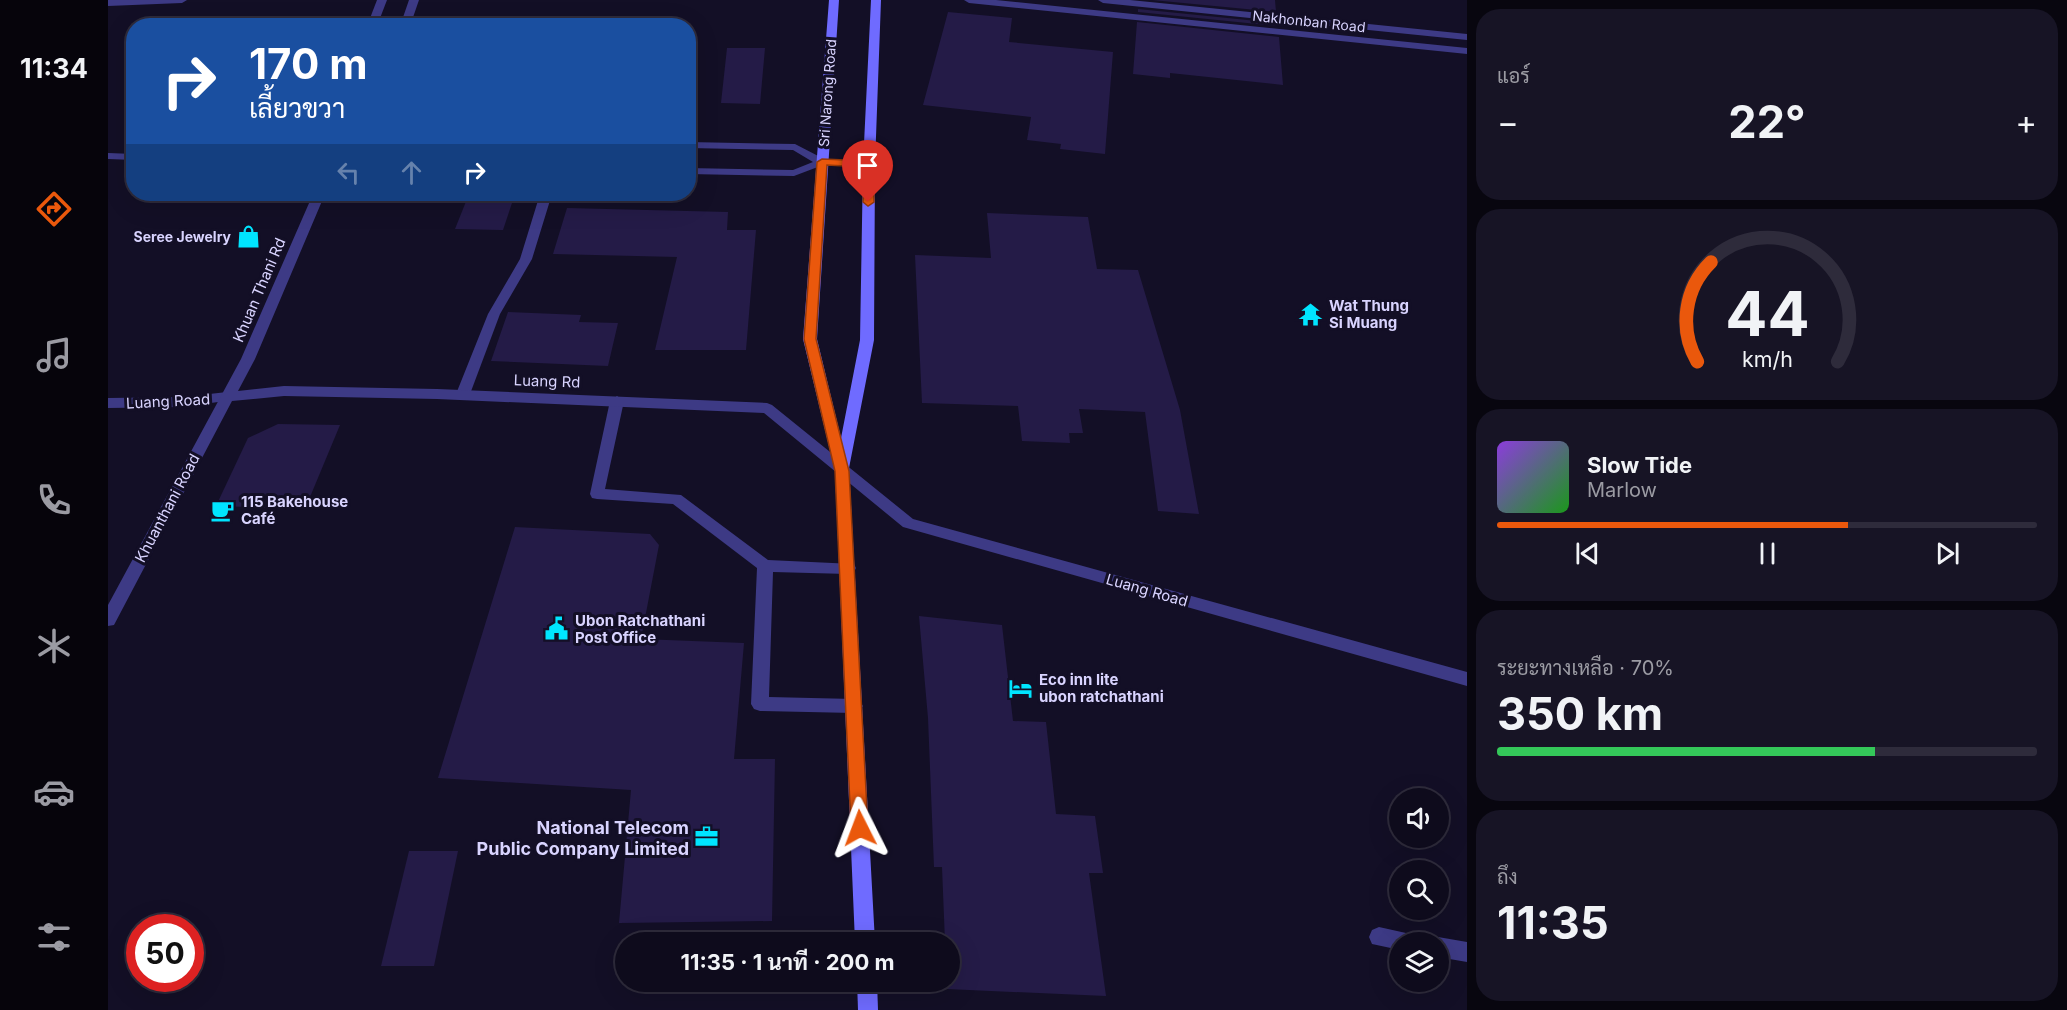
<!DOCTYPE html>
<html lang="th">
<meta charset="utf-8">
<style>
body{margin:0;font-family:Inter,Sarabun,sans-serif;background:#171425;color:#f1f3f6;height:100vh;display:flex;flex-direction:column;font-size:22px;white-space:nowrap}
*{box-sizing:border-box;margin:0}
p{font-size:20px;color:#9b9ba3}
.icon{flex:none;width:33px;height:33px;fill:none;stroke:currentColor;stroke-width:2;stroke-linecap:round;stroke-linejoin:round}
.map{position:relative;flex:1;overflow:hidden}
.sheet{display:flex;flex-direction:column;gap:9px;padding:9px;background:#08060f;width:600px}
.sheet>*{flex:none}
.banner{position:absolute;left:18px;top:18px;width:570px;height:183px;border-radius:24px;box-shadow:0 6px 24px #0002,0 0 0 2px #2e2b3b;background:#1a4fa0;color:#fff;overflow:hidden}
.tools{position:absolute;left:1281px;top:788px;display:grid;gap:12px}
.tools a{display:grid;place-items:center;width:60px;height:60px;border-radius:50%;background:#0e0b1c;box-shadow:0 6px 24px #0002,0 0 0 2px #2e2b3b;font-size:30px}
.speed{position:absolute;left:18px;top:914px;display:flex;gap:12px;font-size:30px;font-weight:700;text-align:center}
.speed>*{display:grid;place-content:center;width:78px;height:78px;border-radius:50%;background:#0e0b1c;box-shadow:0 6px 24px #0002,0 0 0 2px #2e2b3b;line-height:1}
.speed .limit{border:9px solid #d22;background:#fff;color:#111}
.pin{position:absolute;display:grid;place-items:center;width:51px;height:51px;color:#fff;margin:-62px -26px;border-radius:50% 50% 50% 0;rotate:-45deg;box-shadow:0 0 6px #0007}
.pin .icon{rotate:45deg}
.me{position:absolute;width:66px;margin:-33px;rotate:357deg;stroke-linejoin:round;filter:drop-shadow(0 0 4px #0008)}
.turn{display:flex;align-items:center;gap:21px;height:126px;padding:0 24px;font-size:27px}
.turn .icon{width:78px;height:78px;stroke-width:2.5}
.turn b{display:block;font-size:42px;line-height:51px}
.lanes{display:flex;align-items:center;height:57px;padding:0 24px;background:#0003;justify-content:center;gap:30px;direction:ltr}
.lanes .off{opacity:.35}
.big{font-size:45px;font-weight:700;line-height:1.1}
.sheet .tile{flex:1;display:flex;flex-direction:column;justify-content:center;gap:9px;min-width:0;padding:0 21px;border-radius:24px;background:#171425}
.sheet .dial{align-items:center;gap:0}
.dial svg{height:156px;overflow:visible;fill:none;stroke:#2e2b3b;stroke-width:7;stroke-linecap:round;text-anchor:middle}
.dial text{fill:#f1f3f6;stroke:none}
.song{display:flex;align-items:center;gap:18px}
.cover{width:72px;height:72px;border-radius:9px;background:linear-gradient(135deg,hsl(270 70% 55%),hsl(120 70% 35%))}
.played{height:6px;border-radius:3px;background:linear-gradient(90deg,#ea580c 65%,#2e2b3b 65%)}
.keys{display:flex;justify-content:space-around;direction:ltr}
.heat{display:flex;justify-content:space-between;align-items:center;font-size:33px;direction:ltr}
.charge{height:9px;border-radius:4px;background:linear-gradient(90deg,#34c759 70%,#2e2b3b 0)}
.trip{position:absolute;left:507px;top:932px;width:345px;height:60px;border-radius:30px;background:#0e0b1c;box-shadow:0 6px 24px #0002,0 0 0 2px #2e2b3b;font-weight:700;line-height:60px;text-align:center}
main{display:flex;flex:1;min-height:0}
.tabs{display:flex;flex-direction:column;width:108px;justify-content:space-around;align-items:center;background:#06040b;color:#9b9ba3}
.tabs .icon{width:42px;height:42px}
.tabs .on{color:#ea580c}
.tabs b{font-size:27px;color:#f1f3f6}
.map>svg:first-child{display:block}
.building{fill:#241b47}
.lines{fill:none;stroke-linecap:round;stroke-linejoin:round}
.service{fill:#3d3a85;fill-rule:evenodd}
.minor{fill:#3d3a85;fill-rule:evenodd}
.tertiary{fill:#3d3a85;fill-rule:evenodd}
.secondary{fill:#6f6bff;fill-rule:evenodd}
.route{fill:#ea580c;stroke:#983908;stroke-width:1.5}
.labels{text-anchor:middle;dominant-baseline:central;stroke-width:6;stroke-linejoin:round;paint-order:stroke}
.far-street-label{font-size:14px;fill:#d9d4ff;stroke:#130f26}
.far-poi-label{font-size:14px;font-weight:bold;fill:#d9d4ff;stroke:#130f26;text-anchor:end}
.street-label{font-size:15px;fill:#d9d4ff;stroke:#130f26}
.poi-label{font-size:15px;font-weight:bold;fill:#d9d4ff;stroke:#130f26;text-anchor:start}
.near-poi-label{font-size:18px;font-weight:bold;fill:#d9d4ff;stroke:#130f26;text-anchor:end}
</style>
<main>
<nav class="tabs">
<b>11:34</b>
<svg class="icon on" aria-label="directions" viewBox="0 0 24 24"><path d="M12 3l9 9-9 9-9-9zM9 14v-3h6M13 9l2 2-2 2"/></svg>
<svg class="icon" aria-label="music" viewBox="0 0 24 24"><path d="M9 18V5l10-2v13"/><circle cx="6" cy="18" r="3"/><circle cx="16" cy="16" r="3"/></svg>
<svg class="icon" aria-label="phone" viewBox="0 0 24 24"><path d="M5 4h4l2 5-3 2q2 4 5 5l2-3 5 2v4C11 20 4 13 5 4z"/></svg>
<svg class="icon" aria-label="climate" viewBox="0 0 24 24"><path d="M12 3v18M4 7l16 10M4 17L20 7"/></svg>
<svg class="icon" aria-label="car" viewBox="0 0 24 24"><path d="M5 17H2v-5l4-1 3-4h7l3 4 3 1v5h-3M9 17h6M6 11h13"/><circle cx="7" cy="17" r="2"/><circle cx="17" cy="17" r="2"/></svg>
<svg class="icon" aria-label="filters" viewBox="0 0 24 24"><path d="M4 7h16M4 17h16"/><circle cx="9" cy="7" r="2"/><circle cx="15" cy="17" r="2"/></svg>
</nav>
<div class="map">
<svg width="1359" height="1010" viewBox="0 0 1359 1010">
<rect width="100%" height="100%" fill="#130f26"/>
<g class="building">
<path d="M1044,0H1167L1168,12Z"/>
<path d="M1030,9L1169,23L1170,26L1030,12Z"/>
<path d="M840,12L904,18L901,42L1005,52L997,154L952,149L953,144L919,140L923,117L815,105Z"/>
<path d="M1029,22L1171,37L1175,85L1062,73V78L1025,74Z"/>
<path d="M619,48H657L652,104L613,103Z"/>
<path d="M361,194H407L395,230L347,229Z"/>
<path d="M459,208L620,212L619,230H648L638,350H547L569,257L445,254Z"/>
<path d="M879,213L980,217L989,269L1030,270L1072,410L1091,514L1050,511L1037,412L971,409L975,433H961L962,443L914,441L910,406L814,403L807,255L883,258Z"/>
<path d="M400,312L473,315L471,322L510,323L500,366L383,361Z"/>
<path d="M170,424L232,425L197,509L108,506L140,438Z"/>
<path d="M407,527L542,534L551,545L533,639L636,643L626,759H667L664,921L511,923L523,790L330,778Z"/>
<path d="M811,616L894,625L905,721L938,722L948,814L987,816L995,873H981L998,996L839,989V981H842V942H837L834,867H826L820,718Z"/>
<path d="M301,851H350L326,966H273Z"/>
</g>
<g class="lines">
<g class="service">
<path d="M432,194H444L424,259L392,314L362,394L360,397H350L348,394L380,314L412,259Z"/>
<path d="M509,396L516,401L497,489L573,495L660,560L746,564L748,568L746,572L740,574L665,572L661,697L746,699L752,701L755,706L752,711L746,713L652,711L646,709L643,704L649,568L565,504L489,499L484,498L482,494L502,401Z"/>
</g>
<g class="minor">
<path d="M0,0H79L74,3L0,6Z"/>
<path d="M580,142L687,144L716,159L761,161L767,164L761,167L715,165L686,176L580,174V168L685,170L705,162L685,150L580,148Z"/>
<path d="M0,153L26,154V160L0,159Z"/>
<path d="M119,392L124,394L126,397L124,400L75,407L0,408V398L75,397Z"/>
<path d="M1271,927L1307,935L1310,942H1292V950L1264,944L1261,937L1264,930Z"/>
<path d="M1330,937L1359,942V962L1330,957V942H1322Z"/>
</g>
<g class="tertiary">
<path d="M269,0H279L269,26H259Z"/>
<path d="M301,0H311L302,26H292Z"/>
<path d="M856,0H888L1359,48V54L861,3Z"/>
<path d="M990,0H1022L1359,34V40L995,3Z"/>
<path d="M205,194H217L147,359L130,391L176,386L329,389L659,403L664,405L805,519L1359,672V686L795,527L656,413L329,399L176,396L124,401L6,625L0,626V605L133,359Z"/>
</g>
<g class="secondary">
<path d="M721,0H731L709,339L733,438L752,340L755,164L763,0H773L767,164L766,340L741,468L767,942H747L727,471L695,339Z"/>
<path d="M749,981H769L770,1010H750Z"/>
</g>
</g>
<path class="route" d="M714,159L761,161L766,164V202L760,206L755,202L756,167L719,165L708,339L741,471L760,828L758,833L752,835L746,833L743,828L727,471L696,339L709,162Z"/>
<defs>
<symbol id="shop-bare" viewBox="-9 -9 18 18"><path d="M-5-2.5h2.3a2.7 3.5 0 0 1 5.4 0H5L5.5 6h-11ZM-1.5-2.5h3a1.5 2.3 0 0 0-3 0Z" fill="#00e5ff" stroke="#130f26" stroke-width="2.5" paint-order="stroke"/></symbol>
<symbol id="temple-bare" viewBox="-9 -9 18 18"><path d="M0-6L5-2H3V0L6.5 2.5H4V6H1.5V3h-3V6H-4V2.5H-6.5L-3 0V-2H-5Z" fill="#00e5ff" stroke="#130f26" stroke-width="2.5" paint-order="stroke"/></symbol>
<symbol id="cafe-bare" viewBox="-9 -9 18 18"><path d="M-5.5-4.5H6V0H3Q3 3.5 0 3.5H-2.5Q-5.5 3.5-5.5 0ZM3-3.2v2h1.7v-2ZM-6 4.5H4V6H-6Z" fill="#00e5ff" stroke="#130f26" stroke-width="2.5" paint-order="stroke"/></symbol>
<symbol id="civic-bare" viewBox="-9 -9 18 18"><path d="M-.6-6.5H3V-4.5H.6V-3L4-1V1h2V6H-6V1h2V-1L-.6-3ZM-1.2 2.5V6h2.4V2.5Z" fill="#00e5ff" stroke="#130f26" stroke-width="2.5" paint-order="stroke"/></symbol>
<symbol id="hotel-bare" viewBox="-9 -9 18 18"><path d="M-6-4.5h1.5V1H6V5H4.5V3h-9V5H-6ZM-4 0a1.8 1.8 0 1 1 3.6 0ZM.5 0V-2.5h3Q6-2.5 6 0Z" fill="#00e5ff" stroke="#130f26" stroke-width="2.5" paint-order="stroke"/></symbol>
<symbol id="office-bare" viewBox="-9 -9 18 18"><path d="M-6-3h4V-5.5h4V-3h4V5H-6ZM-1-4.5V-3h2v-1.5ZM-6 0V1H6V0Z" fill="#00e5ff" stroke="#130f26" stroke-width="2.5" paint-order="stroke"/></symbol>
</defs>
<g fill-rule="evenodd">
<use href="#shop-bare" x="124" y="220" width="33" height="33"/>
<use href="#temple-bare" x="1186" y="298" width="33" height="33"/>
<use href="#cafe-bare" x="98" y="494" width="33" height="33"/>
<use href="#civic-bare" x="432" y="612" width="33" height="33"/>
<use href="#hotel-bare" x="896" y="672" width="33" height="33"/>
<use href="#office-bare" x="582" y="820" width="33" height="33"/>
</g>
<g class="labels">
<g class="far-street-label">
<text transform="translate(1201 21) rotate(6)">Nakhonban Road</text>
<text transform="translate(719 93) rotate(-86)">Sri Narong Road</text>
</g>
<g class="far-poi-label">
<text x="123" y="236">Seree Jewelry</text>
</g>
<g class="street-label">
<text transform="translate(151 290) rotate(-67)">Khuan Thani Rd</text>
<text transform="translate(439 381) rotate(2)">Luang Rd</text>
<text transform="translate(60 401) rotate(-3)">Luang Road</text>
<text transform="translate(59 508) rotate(-62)">Khuanthani Road</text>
<text transform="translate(1039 590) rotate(16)">Luang Road</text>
</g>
<g class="poi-label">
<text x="1221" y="305">Wat Thung<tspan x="1221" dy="17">Si Muang</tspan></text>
<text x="133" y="501">115 Bakehouse<tspan x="133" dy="17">Café</tspan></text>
<text x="467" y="620">Ubon Ratchathani<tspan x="467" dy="17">Post Office</tspan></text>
<text x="931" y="679">Eco inn lite<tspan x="931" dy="17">ubon ratchathani</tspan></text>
</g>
<g class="near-poi-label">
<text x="581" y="827">National Telecom<tspan x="581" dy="21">Public Company Limited</tspan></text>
</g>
</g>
</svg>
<div class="tools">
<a><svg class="icon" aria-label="sound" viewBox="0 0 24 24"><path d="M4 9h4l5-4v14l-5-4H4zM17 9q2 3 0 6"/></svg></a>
<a><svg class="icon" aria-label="search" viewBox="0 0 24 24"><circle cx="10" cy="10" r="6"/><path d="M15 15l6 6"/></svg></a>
<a><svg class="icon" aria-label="layers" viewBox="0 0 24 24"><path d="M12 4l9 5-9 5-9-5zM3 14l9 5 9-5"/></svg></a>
</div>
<div class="speed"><div class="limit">50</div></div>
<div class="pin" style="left:760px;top:202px;background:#d93025"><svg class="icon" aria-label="arrive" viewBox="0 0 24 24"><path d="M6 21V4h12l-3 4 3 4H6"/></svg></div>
<svg class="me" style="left:752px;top:828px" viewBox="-20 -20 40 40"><path d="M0-17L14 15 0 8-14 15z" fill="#ea580c" stroke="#fff" stroke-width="4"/></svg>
<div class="trip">11:35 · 1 นาที · 200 m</div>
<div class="banner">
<div class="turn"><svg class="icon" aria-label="right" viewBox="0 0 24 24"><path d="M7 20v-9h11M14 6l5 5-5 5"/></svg><div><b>170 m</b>เลี้ยวขวา</div></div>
<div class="lanes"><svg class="icon off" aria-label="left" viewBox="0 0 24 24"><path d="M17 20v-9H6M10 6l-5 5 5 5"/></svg><svg class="icon off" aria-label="ahead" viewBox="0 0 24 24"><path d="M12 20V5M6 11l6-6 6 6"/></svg><svg class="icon" aria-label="right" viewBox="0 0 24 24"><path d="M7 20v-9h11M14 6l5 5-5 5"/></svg></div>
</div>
</div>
<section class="sheet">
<div class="tile"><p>แอร์</p>
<div class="heat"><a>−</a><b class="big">22°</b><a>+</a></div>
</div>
<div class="tile dial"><svg viewBox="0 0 100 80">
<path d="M14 69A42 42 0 1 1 86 69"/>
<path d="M14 69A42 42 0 0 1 21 18" stroke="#ea580c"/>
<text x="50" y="56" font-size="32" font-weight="700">44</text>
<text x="50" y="72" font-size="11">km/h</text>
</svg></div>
<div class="tile">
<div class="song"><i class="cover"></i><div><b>Slow Tide</b><p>Marlow</p></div></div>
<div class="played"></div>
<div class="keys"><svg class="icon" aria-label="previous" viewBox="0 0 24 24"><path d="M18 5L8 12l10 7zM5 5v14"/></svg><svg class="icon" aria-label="pause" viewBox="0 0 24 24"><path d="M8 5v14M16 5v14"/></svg><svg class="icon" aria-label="next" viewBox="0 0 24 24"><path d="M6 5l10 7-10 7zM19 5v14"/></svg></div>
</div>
<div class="tile"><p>ระยะทางเหลือ · 70%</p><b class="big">350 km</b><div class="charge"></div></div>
<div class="tile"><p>ถึง</p><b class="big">11:35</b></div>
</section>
</main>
